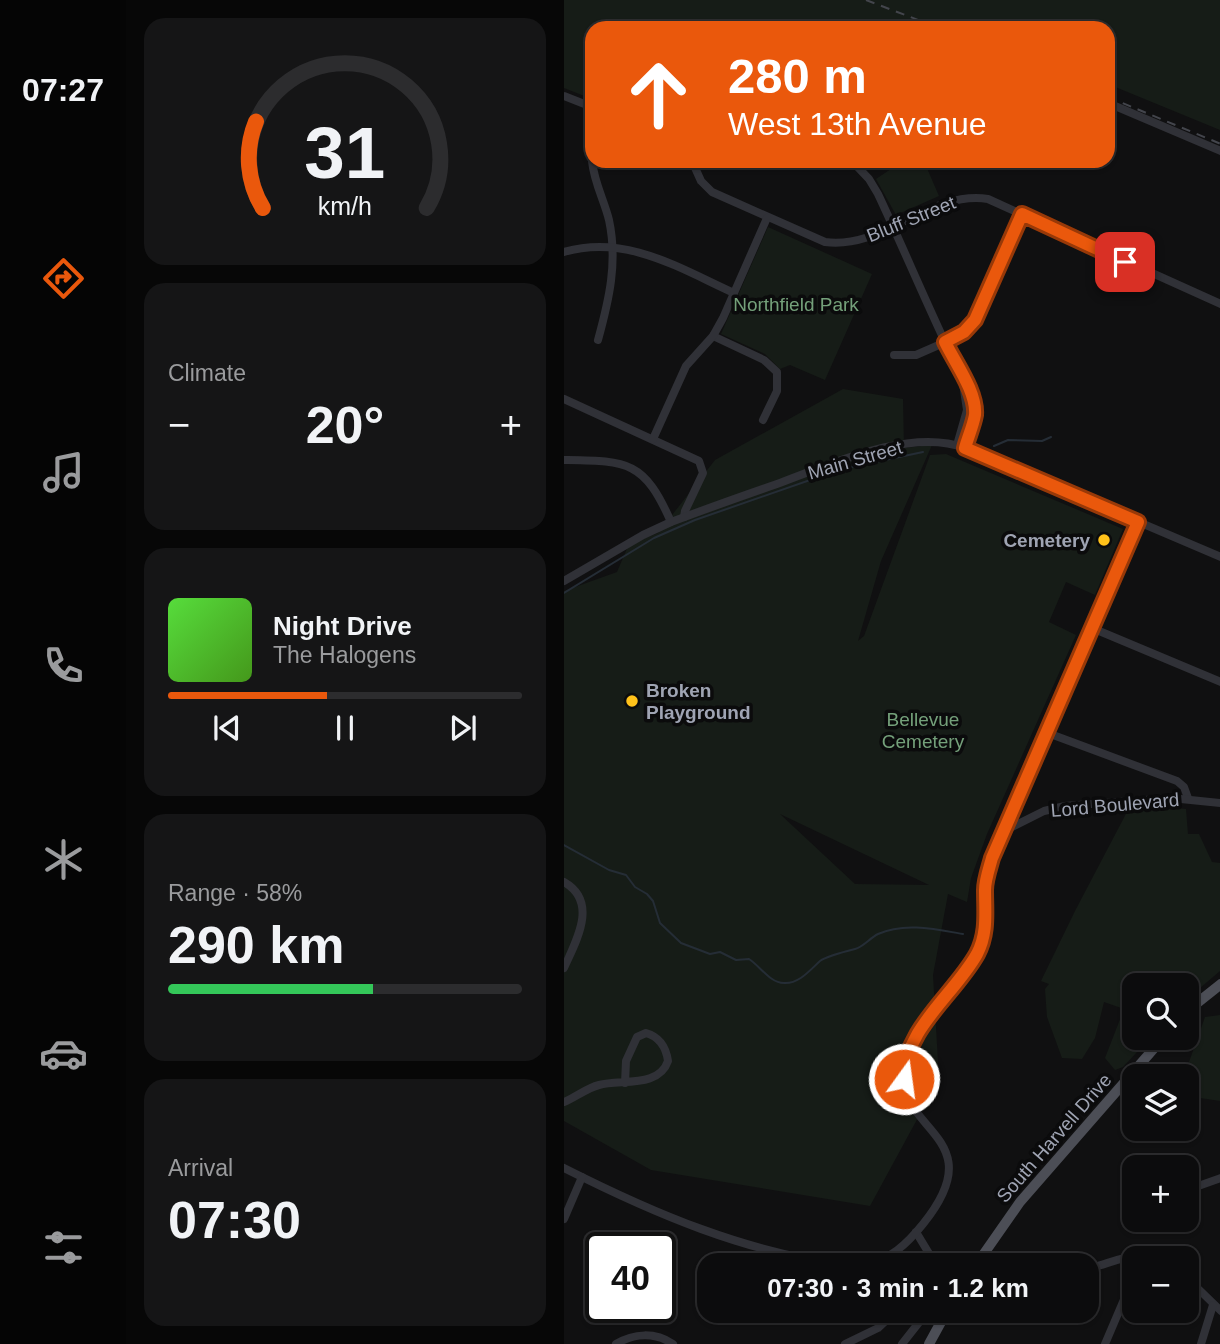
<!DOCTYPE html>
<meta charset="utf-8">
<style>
body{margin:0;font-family:Helvetica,sans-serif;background:#151516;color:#f1f3f6;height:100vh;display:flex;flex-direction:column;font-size:26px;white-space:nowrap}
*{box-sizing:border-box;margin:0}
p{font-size:23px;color:#9a9b9d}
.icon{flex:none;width:38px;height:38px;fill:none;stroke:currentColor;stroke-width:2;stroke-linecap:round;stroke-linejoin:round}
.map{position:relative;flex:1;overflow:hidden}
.side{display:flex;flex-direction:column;gap:18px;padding:18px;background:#070707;width:438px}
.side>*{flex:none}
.guide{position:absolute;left:21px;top:21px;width:530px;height:147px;border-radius:21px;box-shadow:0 2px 5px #0004,0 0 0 2px #2c2c2e;background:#ea580c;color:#fff;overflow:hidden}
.tools{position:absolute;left:558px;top:973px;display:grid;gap:14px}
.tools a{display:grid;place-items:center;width:77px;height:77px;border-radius:14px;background:#0c0c0d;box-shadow:0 2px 5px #0004,0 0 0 2px #2c2c2e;font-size:35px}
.speed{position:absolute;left:21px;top:1232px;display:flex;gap:14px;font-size:35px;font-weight:700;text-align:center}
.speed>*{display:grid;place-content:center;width:91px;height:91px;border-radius:50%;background:#0c0c0d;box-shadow:0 2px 5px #0004,0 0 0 2px #2c2c2e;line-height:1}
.speed .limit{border:4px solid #111;border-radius:10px;background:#fff;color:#111}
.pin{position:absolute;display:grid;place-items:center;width:60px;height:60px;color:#fff;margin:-30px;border-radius:14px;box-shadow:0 4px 10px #0006}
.me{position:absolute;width:77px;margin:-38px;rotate:14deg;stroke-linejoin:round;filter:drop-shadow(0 0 5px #0008)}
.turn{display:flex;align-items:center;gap:24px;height:147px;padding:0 28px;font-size:32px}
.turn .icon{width:91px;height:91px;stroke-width:2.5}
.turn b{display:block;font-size:49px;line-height:60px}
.big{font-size:52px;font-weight:700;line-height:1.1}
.side .tile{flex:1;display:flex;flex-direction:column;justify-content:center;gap:10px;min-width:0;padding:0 24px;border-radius:21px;background:#151516}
.side .dial{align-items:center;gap:0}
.dial svg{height:182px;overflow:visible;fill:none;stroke:#2c2c2e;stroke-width:7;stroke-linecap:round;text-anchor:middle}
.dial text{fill:#f1f3f6;stroke:none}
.song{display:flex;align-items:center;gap:21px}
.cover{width:84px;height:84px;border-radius:10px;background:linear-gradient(135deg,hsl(110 70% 55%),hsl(100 70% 35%))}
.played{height:7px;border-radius:4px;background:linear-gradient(90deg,#ea580c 45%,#2c2c2e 45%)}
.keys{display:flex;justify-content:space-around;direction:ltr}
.heat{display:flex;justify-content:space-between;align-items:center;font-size:38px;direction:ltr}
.charge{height:10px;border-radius:5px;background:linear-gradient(90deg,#34c759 58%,#2c2c2e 0)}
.trip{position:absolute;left:133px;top:1253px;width:402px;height:70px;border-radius:21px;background:#0c0c0d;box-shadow:0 2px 5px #0004,0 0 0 2px #2c2c2e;font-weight:700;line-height:70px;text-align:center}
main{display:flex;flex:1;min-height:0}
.menu{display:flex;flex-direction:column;width:126px;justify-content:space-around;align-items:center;background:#050505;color:#9a9b9d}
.menu .icon{width:49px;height:49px}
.menu .on{color:#ea580c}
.menu b{font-size:32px;color:#f1f3f6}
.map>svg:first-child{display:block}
.green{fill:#161c17;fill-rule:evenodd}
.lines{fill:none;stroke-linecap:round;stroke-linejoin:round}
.stream{stroke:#252d36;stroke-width:2}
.minor{stroke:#303137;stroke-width:8}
.major{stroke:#4c4e56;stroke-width:10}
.rail{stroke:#43454c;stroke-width:2;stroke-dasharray:9 7;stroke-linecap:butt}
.route-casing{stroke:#983908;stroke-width:18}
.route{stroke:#ea580c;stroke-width:12}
.poi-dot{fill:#ffc21a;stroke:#0b0b0c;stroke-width:2.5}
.labels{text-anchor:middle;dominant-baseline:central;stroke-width:7;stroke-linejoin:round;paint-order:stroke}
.street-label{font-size:19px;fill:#9fa4b3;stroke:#0b0b0c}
.park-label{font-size:19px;fill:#74a07a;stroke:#0b0b0c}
.poi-label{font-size:19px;font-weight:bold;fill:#9fa4b3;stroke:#0b0b0c;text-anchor:end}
</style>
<main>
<nav class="menu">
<b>07:27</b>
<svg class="icon on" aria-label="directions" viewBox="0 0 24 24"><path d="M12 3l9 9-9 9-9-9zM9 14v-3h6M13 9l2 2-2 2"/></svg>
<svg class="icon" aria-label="music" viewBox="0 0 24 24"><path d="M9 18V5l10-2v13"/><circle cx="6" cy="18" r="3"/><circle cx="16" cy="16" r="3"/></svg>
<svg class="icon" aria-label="phone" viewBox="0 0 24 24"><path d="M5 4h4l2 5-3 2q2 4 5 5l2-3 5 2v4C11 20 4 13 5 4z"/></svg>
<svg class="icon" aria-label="climate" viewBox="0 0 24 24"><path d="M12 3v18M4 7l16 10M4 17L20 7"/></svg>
<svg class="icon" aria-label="car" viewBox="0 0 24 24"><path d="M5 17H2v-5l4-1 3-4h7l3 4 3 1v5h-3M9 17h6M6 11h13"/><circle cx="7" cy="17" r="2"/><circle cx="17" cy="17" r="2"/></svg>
<svg class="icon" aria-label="filters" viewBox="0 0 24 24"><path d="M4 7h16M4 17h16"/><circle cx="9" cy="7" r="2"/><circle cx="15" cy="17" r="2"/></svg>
</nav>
<section class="side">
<div class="tile dial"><svg viewBox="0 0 100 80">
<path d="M14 69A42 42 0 1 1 86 69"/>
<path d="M14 69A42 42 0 0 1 11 31" stroke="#ea580c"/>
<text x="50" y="56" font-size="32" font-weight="700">31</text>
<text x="50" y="72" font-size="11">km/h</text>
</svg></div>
<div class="tile"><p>Climate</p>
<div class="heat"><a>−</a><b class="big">20°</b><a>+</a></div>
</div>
<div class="tile">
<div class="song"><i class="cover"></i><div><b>Night Drive</b><p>The Halogens</p></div></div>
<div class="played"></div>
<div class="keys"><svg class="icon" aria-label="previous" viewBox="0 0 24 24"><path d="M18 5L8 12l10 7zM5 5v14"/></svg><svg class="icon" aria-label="pause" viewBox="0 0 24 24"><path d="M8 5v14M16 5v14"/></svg><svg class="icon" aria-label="next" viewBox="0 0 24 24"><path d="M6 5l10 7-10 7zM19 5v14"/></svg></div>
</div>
<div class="tile"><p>Range · 58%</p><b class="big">290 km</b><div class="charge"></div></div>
<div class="tile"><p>Arrival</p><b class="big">07:30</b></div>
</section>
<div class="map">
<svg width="657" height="1344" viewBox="0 0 657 1344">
<rect width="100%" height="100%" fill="#101011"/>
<g class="green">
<path d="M0,0H656V130L544,84V28H28V99L0,88Z"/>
<path d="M339,161H366L362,166L375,196L332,215L312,179Z"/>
<path d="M204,227L308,274L261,380L226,365L216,369L201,354L157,334Z"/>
<path d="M279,389L339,399L340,448L368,445L317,561L294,641L300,636L366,455L382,454L559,529L531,595L502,582L485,622L512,635L423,834L407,878L403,902L384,894L369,975L375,1079L306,1206L87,1170L0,1121V591L53,572L65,544L94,533L151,460ZM216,814L365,885L291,884Z"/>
<path d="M613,808L622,809L624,834H635L648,862L656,863V971L623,999V985H570V1038H586L559,1067L551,1070L541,1058L560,1009L540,1002L531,1038L518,1059L498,1058L483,1017L481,989L485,984L477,981L511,911L564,810Z"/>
<path d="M656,1015V1101L623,1096V1076H620L641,1017Z"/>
</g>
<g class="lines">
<g class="stream">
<path d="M430,446L444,440L478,441L487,437"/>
<path d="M283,468L359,452"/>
<path d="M0,593L90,538L131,520L272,471"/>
<path d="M0,845L45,870L62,875L71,887L83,894L89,901L96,923L117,943L146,954L156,952L172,960L185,959C196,966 206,983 220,983C235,984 246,970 256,961C263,956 283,951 291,949C299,947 306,938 314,934C340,922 371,929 399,934"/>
</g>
<g class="minor">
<path d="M0,96L28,107"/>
<path d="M544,103L657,151"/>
<path d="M28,161C30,182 40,200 45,220C54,262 45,300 34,340"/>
<path d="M128,161L137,181L148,192L261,242C320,250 365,190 424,199L657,304"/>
<path d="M288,161L305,179L314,194C337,243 358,293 381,342C390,361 406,382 410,400C413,417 406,432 401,448"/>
<path d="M0,252C62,234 115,268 170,293"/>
<path d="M149,336L200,360L213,372V391L199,420"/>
<path d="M330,355H352L393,337L406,327L416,311L458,214"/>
<path d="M0,399L135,461L139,473L121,511L120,517"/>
<path d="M89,439L122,366L149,336L159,318L203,218"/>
<path d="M393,445L403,410L398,377"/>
<path d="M0,460C63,461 80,460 107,522"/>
<path d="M0,581L79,535L107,522C142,509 178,496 213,484C265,465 346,427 401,448L657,557"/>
<path d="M528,628L657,682"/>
<path d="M481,732L613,781L620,787L624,798"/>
<path d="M440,831L480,811L501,806L607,798L657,803"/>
<path d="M0,882C35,902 12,941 0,968"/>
<path d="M0,1102C12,1097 23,1088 35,1085C57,1079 95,1088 104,1061C102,1047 96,1037 82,1033L73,1037L62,1061L61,1083"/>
<path d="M0,1168C89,1213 182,1253 282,1265"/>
<path d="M623,1190L657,1178"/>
<path d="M567,1208L570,1207"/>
<path d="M0,1219L18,1177"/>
<path d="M352,1232L372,1265"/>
<path d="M300,1265C326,1260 343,1244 359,1224C431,1135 329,1131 340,1068C349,1022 393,992 414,952C424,932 420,911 421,890C421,879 425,868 428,858L574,521"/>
<path d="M534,1266C554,1260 583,1248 602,1258"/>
<path d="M623,1278L657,1311"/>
<path d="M52,1344C70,1333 91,1332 109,1344"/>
<path d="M281,1344L314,1328L332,1311"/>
<path d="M338,1344L364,1311"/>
<path d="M541,1344L570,1276"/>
<path d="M637,1344L649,1305"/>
</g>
<g class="major">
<path d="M623,1011L657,984"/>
<path d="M412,1265L456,1202L599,1038"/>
<path d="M365,1344L383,1311"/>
</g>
<g class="rail">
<path d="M302,0L375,28"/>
<path d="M544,97L657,144"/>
</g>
</g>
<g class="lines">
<defs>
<path id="route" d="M340,1079C340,1029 390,995 413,954C424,933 421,913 421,890C421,880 425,869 428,858L574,522L401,448C404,437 409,426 411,415C413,392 391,363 381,342L400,332L411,320L458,214L561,262"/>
</defs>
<use href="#route" class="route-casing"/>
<use href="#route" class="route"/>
</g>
<g class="poi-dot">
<circle cx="540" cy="540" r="7"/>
<circle cx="68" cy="701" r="7"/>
</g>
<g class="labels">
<g class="street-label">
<text transform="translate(347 219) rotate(-22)">Bluff Street</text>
<text transform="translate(291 460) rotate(-16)">Main Street</text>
<text transform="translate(551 805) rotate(-5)">Lord Boulevard</text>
<text transform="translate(490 1138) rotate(-49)">South Harvell Drive</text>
</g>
<g class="park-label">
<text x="232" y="304">Northfield Park</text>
<text x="359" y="719">Bellevue<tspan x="359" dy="22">Cemetery</tspan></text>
</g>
<g class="poi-label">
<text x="526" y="540">Cemetery</text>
<text x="82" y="690" text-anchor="start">Broken<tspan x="82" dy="22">Playground</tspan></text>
</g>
</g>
</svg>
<div class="tools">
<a><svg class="icon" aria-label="search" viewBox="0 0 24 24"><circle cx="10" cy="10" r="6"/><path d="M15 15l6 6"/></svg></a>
<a><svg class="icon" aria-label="layers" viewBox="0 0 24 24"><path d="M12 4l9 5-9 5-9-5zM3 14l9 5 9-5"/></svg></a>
<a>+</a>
<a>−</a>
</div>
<div class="speed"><div class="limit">40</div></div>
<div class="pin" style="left:561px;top:262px;background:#d93025"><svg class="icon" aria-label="arrive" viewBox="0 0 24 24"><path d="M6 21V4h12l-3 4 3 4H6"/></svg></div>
<svg class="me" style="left:340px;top:1079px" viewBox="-20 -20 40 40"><circle r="17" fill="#ea580c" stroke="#fff" stroke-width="3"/><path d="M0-11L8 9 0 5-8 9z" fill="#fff"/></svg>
<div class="trip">07:30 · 3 min · 1.2 km</div>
<div class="guide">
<div class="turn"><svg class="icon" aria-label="ahead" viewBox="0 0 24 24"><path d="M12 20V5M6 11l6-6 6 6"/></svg><div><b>280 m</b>West 13th Avenue</div></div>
</div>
</div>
</main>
